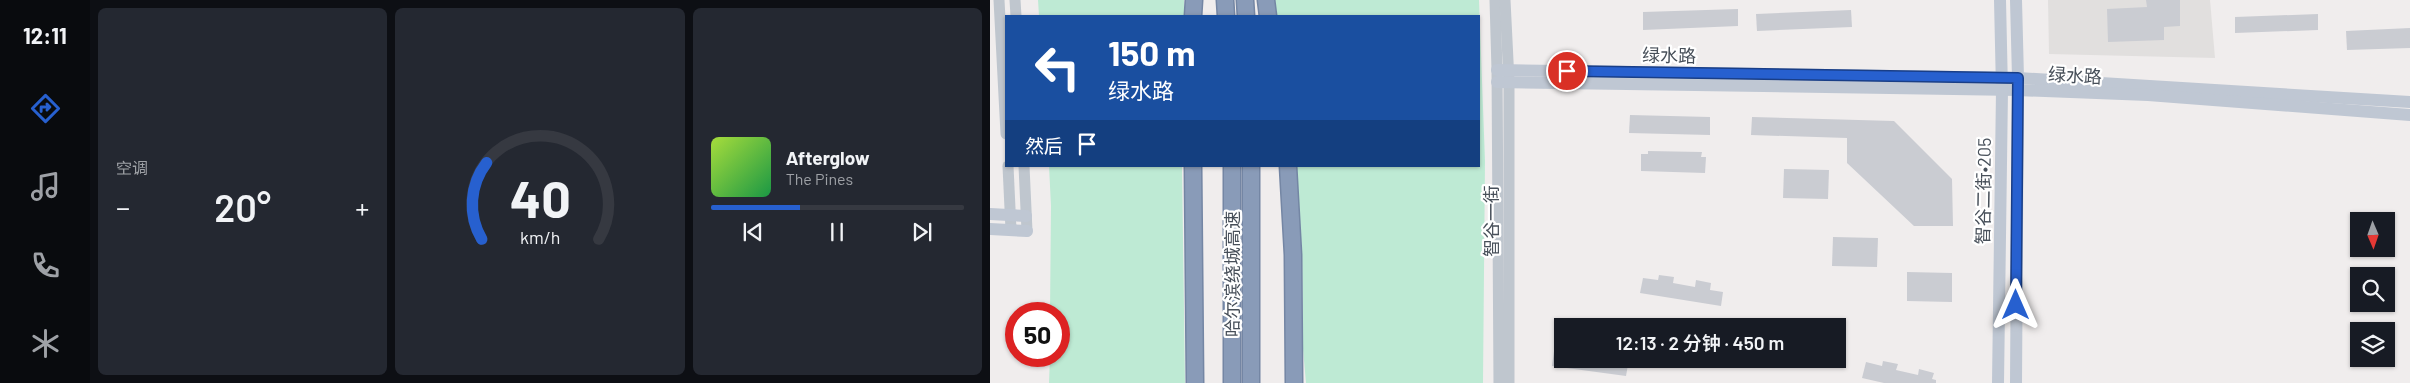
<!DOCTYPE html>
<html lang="zh">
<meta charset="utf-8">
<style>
body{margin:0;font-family:Barlow,"Noto Sans SC",sans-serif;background:#242831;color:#f1f3f6;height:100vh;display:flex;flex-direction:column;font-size:19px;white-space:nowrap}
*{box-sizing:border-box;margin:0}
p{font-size:16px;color:#9ea1a6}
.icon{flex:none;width:28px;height:28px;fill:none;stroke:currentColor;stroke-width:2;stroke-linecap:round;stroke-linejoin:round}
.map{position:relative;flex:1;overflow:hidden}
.details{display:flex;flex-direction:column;gap:8px;padding:8px;background:#0d0f14;width:900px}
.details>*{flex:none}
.hud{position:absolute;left:15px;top:15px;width:475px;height:152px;border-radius:0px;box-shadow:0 1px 4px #0004;background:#1a4fa0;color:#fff;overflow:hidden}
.needle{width:32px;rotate:178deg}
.buttons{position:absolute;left:1360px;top:212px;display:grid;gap:10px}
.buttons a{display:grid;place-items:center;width:45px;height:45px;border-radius:0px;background:#171b24;box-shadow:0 1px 4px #0004;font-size:25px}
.speed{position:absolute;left:15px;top:302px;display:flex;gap:10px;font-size:25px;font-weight:700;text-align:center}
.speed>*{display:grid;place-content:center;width:65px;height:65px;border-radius:50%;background:#171b24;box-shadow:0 1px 4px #0004;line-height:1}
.speed .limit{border:8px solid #d22;background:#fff;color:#111}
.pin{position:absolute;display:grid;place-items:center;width:42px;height:42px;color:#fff;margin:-21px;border:2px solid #fff;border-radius:50%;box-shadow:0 1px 5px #0007}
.me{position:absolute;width:55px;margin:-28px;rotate:0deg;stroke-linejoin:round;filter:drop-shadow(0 0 4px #0008)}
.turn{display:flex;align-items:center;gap:18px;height:105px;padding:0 20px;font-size:22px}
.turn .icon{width:65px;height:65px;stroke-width:2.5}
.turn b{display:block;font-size:35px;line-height:42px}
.then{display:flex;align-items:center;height:48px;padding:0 20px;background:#0003;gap:10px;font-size:19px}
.big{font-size:38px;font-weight:600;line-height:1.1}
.details .tile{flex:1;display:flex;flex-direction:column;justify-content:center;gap:8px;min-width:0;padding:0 18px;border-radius:8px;background:#242831}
.details .dial{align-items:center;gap:0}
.dial svg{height:130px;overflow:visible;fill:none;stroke:#363941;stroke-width:7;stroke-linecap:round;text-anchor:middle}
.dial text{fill:#f1f3f6;stroke:none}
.song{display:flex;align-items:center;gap:15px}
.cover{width:60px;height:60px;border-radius:8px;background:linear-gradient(135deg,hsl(80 70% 55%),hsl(140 70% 35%))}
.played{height:5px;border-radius:2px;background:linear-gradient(90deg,#2760cf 35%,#363941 35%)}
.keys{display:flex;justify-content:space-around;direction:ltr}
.heat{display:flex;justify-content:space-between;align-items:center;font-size:28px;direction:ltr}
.details .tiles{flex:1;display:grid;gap:8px;grid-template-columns:repeat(3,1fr)}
.trip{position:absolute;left:564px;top:318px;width:292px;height:50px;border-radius:0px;background:#171b24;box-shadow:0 1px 4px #0004;font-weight:600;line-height:50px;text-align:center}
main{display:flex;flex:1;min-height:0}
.tab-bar{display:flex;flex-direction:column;width:90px;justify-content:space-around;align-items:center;background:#090b0e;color:#9ea1a6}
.tab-bar .icon{width:35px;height:35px}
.tab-bar .current{color:#2760cf}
.tab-bar b{font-size:22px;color:#f1f3f6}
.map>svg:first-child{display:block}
.education{fill:#e1dfde}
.green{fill:#beead4}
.building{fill:#caccd2}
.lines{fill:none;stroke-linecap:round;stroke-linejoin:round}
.motorway-casing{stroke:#7486a4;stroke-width:19}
.tertiary{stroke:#bfc6ce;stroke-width:11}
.secondary{stroke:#bfc7d3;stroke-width:12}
.motorway{stroke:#899bb8;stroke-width:16}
.route-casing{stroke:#193e87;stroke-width:12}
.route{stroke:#2760cf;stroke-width:9}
.labels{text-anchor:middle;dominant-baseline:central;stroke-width:4.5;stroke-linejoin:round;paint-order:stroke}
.street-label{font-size:18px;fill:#474f59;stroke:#fff}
</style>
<main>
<nav class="tab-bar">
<b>12:11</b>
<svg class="icon current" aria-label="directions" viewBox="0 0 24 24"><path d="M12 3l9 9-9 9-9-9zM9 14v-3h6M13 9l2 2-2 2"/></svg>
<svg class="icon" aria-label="music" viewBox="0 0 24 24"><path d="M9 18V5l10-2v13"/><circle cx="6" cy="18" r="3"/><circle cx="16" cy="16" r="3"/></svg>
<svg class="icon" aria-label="phone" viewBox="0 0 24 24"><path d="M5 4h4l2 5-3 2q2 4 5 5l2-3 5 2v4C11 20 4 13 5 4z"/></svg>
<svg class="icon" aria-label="climate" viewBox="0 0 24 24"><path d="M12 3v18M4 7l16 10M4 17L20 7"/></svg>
</nav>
<section class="details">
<div class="tiles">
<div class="tile"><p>空调</p>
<div class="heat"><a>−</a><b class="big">20°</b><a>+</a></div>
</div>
<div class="tile dial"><svg viewBox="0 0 100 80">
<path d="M14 69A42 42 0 1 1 86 69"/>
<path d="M14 69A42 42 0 0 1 17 22" stroke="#2760cf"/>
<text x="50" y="56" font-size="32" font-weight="700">40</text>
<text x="50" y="72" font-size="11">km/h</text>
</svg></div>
<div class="tile">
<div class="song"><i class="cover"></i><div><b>Afterglow</b><p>The Pines</p></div></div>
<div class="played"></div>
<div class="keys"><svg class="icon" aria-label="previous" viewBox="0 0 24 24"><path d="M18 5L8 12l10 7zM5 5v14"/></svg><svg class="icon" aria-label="pause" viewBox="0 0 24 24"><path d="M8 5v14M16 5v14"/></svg><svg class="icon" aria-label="next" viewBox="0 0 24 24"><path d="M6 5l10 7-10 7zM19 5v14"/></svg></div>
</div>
</div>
</section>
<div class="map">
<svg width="1420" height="383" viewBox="0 0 1420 383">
<rect width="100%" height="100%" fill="#f0eded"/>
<path class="education" d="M1058,0H1220L1225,58L1059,54Z"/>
<g class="green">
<path d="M48,0H194V16H49Z"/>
<path d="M285,0H489L495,161L493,383H316L313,349L312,254L306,166H489V16H287Z"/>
<path d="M59,166H192L195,383H59L60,356H69V314H60L61,206Z"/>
</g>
<g class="building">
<path d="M1156,0H1190V26L1174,27V40L1118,42L1117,9L1157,7Z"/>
<path d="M748,9V26L653,30V12Z"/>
<path d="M861,10L862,27L767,31L766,14Z"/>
<path d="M1328,14V30L1245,33V17Z"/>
<path d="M1420,28V48L1357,50L1356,31Z"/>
<path d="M640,115L720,117V135L639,133Z"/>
<path d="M762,117L904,121L962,179L963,226H924L857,163V138L761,135Z"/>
<path d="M658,151L712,152L711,157H716L715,173L651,171V154H658Z"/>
<path d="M794,169L839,170L838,199L793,198Z"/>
<path d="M843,237L888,238L887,267L842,266Z"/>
<path d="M917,272L962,273V302L917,301Z"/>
<path d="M669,275L684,277L683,283L705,287L706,280L721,283L720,290L733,292L731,306L650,293L653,278L668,280Z"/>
<path d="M565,344L572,345V359H639L636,376L562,366Z"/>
<path d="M893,361L908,364L906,370L928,375L929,369L944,373L942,379L946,380V383H894L872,378L876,362L892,366Z"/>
</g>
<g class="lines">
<defs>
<g id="motorway">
<path d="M235,0L236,16"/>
<path d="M255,0L256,16"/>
<path d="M276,0L278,16"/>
<path d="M203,16L204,0"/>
<path d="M203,166L205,383"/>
<path d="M298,166L303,255L304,383"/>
<path d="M242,383V166"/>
<path d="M261,383V166"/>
</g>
</defs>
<use href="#motorway" class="motorway-casing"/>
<g class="tertiary">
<path d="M9,0L16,134"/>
<path d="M25,0L26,16"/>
<path d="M505,0L507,70L509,383"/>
<path d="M515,0L519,81V383"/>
<path d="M18,166L21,230"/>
<path d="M34,166L37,231"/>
</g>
<g class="secondary">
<path d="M1026,0L1028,78L1026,383"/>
<path d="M507,70L1028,78L1420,102"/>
<path d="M507,82L1027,90L1158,95L1420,115"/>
<path d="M0,214L36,216"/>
<path d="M0,229L37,231"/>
<path d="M1008,383L1012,90L1010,0"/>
</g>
<use href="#motorway" class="motorway"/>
</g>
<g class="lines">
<defs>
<path id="route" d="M577,71L1028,78L1026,305"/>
</defs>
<use href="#route" class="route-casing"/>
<use href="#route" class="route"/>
</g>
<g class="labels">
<g class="street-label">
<text transform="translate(679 55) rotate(1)">绿水路</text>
<text transform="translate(1085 75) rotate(3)">绿水路</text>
<text transform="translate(993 191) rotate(-89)">智谷二街•205</text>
<text transform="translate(501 221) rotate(-90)">智谷一街</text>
<text transform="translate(242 274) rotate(-90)">哈尔滨绕城高速</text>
</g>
</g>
</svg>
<div class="buttons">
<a><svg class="needle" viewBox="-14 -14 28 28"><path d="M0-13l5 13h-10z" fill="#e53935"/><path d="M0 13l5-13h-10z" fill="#9ea1a6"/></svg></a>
<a><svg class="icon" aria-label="search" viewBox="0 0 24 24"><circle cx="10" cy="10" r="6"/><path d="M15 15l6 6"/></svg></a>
<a><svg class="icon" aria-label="layers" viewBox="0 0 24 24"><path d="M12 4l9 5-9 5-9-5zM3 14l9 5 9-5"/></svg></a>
</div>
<div class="speed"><div class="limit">50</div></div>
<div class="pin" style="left:577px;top:71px;background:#d93025"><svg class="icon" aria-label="arrive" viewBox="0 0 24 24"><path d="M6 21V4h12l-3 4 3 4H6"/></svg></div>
<svg class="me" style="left:1026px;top:305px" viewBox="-20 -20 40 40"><path d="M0-17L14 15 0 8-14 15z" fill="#2760cf" stroke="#fff" stroke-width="4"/></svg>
<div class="trip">12:13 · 2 分钟 · 450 m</div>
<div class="hud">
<div class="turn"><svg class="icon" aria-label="left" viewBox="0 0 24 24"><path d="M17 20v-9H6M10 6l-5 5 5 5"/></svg><div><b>150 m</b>绿水路</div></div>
<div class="then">然后<svg class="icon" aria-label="arrive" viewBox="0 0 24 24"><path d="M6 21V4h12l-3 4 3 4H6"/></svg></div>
</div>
</div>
</main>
